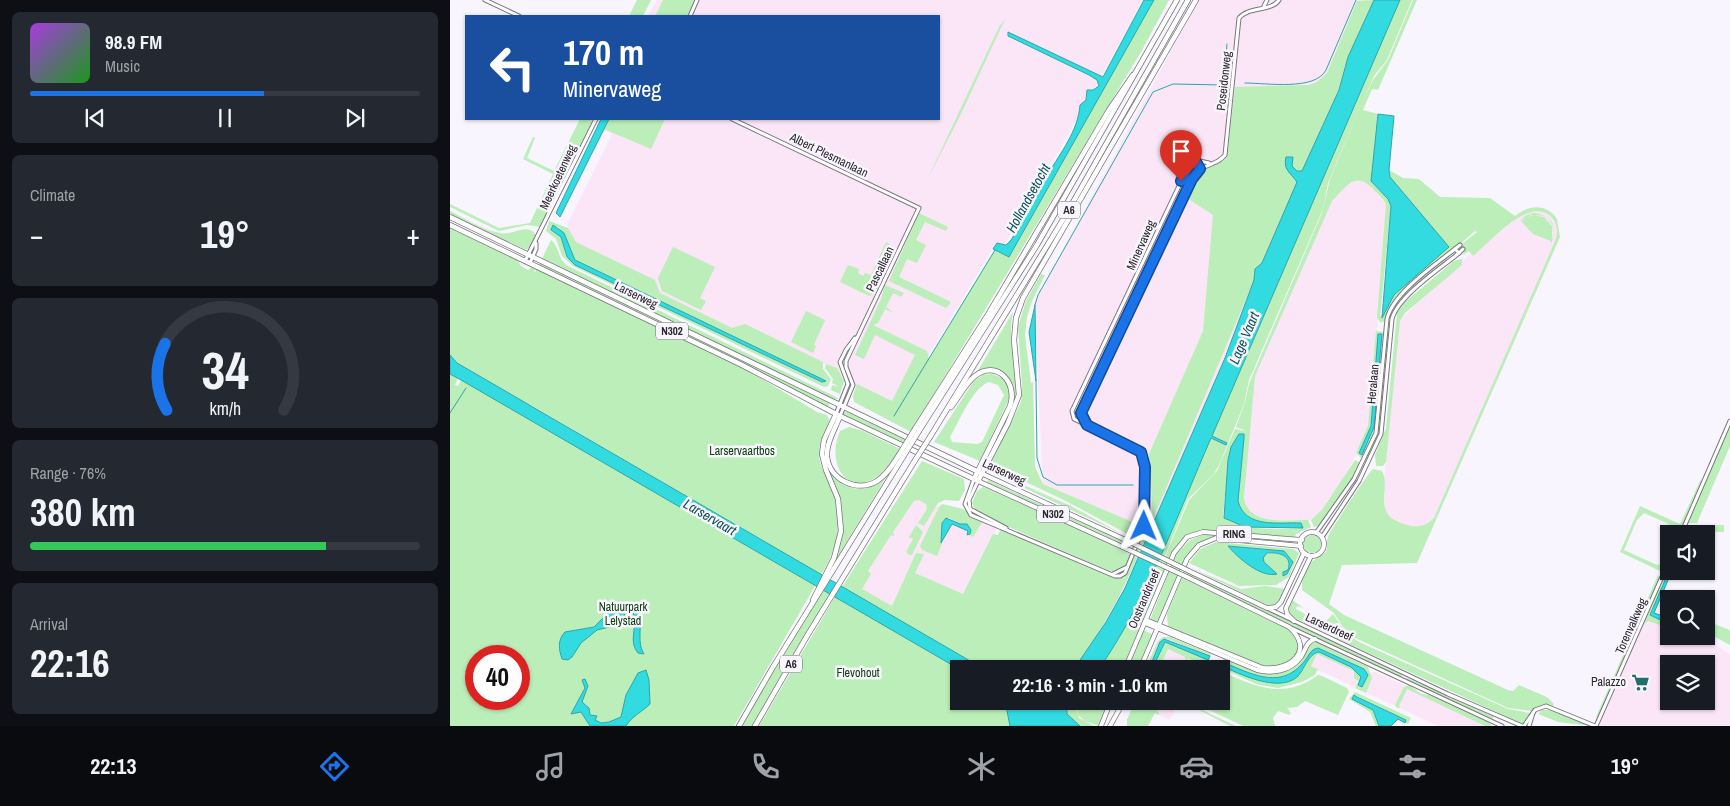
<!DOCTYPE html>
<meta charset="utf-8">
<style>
body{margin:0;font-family:"Archivo Narrow",sans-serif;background:#242831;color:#f1f3f6;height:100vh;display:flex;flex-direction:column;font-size:19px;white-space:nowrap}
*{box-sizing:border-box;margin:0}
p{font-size:16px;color:#9ea1a6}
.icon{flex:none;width:28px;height:28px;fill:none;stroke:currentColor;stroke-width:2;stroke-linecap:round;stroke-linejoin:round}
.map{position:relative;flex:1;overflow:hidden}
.drawer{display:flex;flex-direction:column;gap:12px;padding:12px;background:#0d0f14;width:450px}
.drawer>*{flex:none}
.banner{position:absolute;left:15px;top:15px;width:475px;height:105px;border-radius:0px;box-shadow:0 1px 4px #0004;background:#1a4fa0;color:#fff;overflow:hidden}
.tools{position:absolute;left:1210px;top:525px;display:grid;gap:10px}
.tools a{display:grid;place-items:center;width:55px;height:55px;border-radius:0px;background:#171b24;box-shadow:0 1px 4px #0004;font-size:25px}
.speed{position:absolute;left:15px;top:645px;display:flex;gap:10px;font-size:25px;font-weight:700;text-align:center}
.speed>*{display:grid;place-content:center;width:65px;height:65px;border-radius:50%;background:#171b24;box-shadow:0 1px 4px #0004;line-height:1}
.speed .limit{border:8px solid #d22;background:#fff;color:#111}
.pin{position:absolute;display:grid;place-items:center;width:42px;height:42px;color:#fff;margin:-51px -21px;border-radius:50% 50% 50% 0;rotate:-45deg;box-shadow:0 0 5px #0007}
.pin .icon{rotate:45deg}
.me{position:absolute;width:55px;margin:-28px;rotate:1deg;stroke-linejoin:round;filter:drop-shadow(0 0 4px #0008)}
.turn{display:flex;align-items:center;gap:18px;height:105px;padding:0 15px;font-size:22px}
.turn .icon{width:65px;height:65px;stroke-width:2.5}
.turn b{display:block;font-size:35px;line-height:42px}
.big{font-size:38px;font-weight:800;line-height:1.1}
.drawer .card{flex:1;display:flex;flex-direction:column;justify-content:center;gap:8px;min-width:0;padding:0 18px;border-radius:8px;background:#242831}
.drawer .dial{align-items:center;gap:0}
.dial svg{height:130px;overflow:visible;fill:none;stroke:#363941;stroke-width:7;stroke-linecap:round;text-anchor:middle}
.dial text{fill:#f1f3f6;stroke:none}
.song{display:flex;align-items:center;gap:15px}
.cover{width:60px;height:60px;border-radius:8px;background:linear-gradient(135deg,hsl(280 70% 55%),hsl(120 70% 35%))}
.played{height:5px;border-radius:2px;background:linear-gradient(90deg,#1a73e8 60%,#363941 60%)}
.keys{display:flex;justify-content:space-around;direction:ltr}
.heat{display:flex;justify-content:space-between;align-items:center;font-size:28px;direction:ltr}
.charge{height:8px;border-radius:4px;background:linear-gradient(90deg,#34c759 76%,#363941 0)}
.trip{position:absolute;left:500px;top:660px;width:280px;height:50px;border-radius:0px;background:#171b24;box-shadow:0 1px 4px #0004;font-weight:800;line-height:50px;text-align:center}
.dock{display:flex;height:80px;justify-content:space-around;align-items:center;background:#090b0e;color:#9ea1a6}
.dock .icon{width:35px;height:35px}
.dock .current{color:#1a73e8}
.dock b{font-size:22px;color:#f1f3f6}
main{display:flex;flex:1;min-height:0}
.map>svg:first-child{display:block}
.commercial{fill:#fae6f7;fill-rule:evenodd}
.green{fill:#bbeeb8;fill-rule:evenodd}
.water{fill:#32dbe0;stroke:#2fa5aa}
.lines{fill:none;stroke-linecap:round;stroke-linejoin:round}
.stream{stroke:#2fa5aa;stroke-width:1}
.secondary-casing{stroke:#7a767e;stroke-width:5}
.primary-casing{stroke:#7a767e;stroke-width:5.5}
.highway-casing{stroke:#7a767e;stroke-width:6}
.secondary{stroke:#fff;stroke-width:3}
.primary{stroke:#fff;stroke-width:4}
.highway{stroke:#fff;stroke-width:4.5}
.primary-bridge-casing{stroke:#7a767e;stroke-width:5.5;stroke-linecap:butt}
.highway-bridge-casing{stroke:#7a767e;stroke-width:6;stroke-linecap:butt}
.primary-bridge{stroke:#fff;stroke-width:4}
.highway-bridge{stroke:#fff;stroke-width:4.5}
.route-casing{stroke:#114b97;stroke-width:12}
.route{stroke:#1a73e8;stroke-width:9}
.labels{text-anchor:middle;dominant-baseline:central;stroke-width:5;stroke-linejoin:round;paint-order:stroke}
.shield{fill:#f9f5fe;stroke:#67666a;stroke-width:1}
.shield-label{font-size:11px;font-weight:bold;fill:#29282b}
.street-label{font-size:12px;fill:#29282b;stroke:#f9f5fe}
.park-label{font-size:12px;fill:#0d410e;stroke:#f9f5fe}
.poi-label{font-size:12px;fill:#29282b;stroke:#f9f5fe;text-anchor:end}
.water-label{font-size:14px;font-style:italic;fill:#0e5355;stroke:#f9f5fe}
</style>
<main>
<section class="drawer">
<div class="card">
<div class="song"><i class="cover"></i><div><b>98.9 FM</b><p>Music</p></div></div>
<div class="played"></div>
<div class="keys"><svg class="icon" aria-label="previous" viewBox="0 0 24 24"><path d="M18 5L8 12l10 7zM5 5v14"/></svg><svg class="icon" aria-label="pause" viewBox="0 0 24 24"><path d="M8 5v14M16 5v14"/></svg><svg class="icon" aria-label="next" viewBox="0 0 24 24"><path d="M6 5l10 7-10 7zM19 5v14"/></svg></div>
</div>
<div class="card"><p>Climate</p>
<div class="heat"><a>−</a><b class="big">19°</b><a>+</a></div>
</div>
<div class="card dial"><svg viewBox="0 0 100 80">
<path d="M14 69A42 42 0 1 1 86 69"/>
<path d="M14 69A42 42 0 0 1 13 28" stroke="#1a73e8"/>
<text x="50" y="56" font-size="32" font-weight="700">34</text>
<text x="50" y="72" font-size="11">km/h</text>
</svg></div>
<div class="card"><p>Range · 76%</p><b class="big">380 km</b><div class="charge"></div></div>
<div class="card"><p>Arrival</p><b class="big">22:16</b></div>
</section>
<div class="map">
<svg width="1280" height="726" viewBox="0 0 1280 726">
<rect width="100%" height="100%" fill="#f9f5fe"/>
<g class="commercial">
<path d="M207,0H693L657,67L556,242L542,250L446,410L407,389L387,370L295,326L283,330L209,294L123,241L117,224L162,134L146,125L149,119H489V16H198Z"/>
<path d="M749,0H929L804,280L775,358L701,527L692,526L593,484L584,303Z"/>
<path d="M907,179L918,182L938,206L918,431L891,484L870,514L858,521L810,519L803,517L794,505L803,378L879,203L902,180Z"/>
<path d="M1092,209L1103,217L1107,224L1108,237L984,519L975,526L962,528L938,516L932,503L948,322L1008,264L1074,211Z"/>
<path d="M467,494L490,508L532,521L547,528L496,634L405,590Z"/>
<path d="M1192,615L1219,625V636H1250L1280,654V726H1149L1145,720ZM1219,664H1256V701H1219Z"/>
<path d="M717,646L759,664L757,669H707Z"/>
<path d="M866,653L912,674L925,672L1043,726H988L860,666Z"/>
<path d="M709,701H730L720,720L704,713Z"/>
</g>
<g class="green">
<path d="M187,0H201L193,16H179Z"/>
<path d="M213,0H245L237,16H205Z"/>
<path d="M704,0H719L691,52L461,432L404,402L403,396L407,384L442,401L465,355L425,335L414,359L405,355L431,299L435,285L454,293L451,297L443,293L436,307L444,313L435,309L428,323L423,325L477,351L479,359L545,250L560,256Z"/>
<path d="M924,0C916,17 891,68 891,84L852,172C844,171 840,164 836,157L842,175L847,182L812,263L805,269L804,280L703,519L699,454L753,331L763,215L737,198C742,185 745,172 759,166C766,164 771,163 777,158L785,87L859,85L867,82L877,73L907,1Z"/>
<path d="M950,0H962L937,60L924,76L888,159L878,183L873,209L799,380L794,404L770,463L764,474L738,499L698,598L660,664L656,669H649C698,598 727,516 761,438L776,445L777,443L762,436Z"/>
<path d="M963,0H967L928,90L922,89L913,110L928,114L921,181L938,199L941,206L930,317L944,295L999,247L941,179L939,170L953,178L969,179L990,197L1040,198L1065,216C1079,205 1096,203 1107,219L1110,237L967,563L892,565L879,604L894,615L1058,690L1063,691L1069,685L1097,697L1104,704L1102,707L1093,705L1081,711L1058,708L903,637L893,627L884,613L852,590V580L861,562L876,552C878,546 876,542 878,537C879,532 919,472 923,469L932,471C940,485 927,502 940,517C954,526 971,532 984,518L1106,239C1108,230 1107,221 1099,215C1077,198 1040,242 1023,256L1019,251L1013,255L1014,250H1009L1008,247L1027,232L1025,231L947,298L939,308L936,320L931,323L927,318L936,204C933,198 928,194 923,189C905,170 896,187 882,201L805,376L794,498C798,526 837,520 858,520L861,527L846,534L844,539L752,531L730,542L723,551L691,627L684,622L698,598L739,500L767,471L785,429L796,431L786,427L795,402L799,384L872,213L880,179L912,103L923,80L938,60ZM789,434H794V438L788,501C794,527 831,525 853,528C833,530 787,531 773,516L779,457L781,447Z"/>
<path d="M555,19L511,114L477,180L549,27Z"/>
<path d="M130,119H144L91,227L77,225L49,231L0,207V204L49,228L80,223L103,174L73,159L83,137L85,138L77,158L104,171Z"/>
<path d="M159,119H215L201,149L154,129Z"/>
<path d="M0,211C16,219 33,230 50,233C62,236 73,224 84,232L86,237L80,247L76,250L0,214Z"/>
<path d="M469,213L498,227L496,231L475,222L466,240L476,245L467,263L457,259L449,277L501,302L496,308L439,281Z"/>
<path d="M1083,213C1101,214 1108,228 1101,244V241L1083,234L1071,221L1081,215L1094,217L1102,226V240C1111,215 1086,209 1069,222L1075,216Z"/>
<path d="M99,221L118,228L126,242L205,280L210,293L282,328L295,324L373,362V369L381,379L378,386L374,387L123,266L112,256L106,239L96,231ZM108,227L125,260L376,382H372L125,265L116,257L111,237L101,231Z"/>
<path d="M0,226L68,261L71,266L78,270L82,267L85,269L84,273L88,268L282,361L367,412L377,415L380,422C376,431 370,441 369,451C368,464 376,476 381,487C395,518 388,548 371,575L81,405L55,394L0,359Z"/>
<path d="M101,240C110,247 107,259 118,266L388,398L384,400L377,397L92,259Z"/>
<path d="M436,242L446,249L424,294L419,296L390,282L398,265L409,269L408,273L413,276L415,273L421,275Z"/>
<path d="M223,247L265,267L250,298L256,301L251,310L212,291L208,278Z"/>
<path d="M1012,259V265L955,313L950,321L936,462L933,466H926L925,455L936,428L947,313L955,302L1004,261Z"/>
<path d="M90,263L380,403L378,407L258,346L89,265Z"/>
<path d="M591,274L595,275L582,301L577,317L575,335L581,383L583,382L585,467L593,484L692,526L687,539L616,501L540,465L571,402L572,384L568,327L576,301Z"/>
<path d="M356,311L375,320L364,345L366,346L363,353L341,342Z"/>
<path d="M563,312C556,344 570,366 566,394C565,403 561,411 557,420C563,400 569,384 549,371L527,372Z"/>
<path d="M926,331L935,332L926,430L911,458L906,453L918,426ZM929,334H932L924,427L919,440L909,453L921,426Z"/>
<path d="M937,332H940L932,428L916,461L915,460L928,430Z"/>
<path d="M376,364L387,368L394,381L390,394L381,390L382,385L389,387L382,383L383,379L375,368Z"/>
<path d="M0,374L8,378L5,385L8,386L11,380L30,390L365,586L284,726H0ZM26,656H69V699H26Z"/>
<path d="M542,374C554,377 559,384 560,397L530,461L484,442L524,381L533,375ZM539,382L548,385L554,395L532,442L527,444L502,442L500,437C509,422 523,387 539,382Z"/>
<path d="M394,412H398L457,439L454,443L393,415Z"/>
<path d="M1280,424V446L1247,523H1237Z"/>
<path d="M399,427L413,431L450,449C443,458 437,469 428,476C396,499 376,462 390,431Z"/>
<path d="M905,460L910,463L904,477L869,526L864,527L861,520L872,510Z"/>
<path d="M472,461L514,479L515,490L509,501L495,500L488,503L474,526L468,523L477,509L476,504L469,500L464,501L443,532L444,536L441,535L418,571L421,574L412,589L442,606L466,553L474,554L465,573L513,594L543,534L548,535L551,528L671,577L676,573L696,526L701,527C679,578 657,625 624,669H534L392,587Z"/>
<path d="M378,470C394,492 414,494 435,479L385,561C397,527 391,502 378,470Z"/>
<path d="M540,470L621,506L672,534L545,474Z"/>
<path d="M1251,479L1252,484L1231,532L1222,528L1221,525L1194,513L1187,520L1174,550L1207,565L1213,564V570L1210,571L1170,552L1190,506L1230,524Z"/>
<path d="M538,480L678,544L677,546L542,485L537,482Z"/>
<path d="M533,487L629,528L681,554L676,565L667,572L659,571L536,517L526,511L522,503L527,491Z"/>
<path d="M492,504L513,509L533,521L523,537L519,535L521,530L517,524H510L499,518L494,519L492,543L487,556L472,550L470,546L489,507Z"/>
<path d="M466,525L473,532L462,555H459L456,552L463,539L459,537Z"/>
<path d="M1236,525H1274V532L1239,531L1232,534Z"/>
<path d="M755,534L844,541L843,544L765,537C752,540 744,546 737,557L709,622L700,620L726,554L740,540Z"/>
<circle cx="862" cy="544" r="9"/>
<path d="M766,542L843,549L849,553L839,577L826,585L789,586L739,563L750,549ZM779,546L834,551L843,562L837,574L833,576V573L838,570C843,554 824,549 813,556V560L826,575C807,572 791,561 779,546Z"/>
<path d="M1219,564V571L1200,615L1219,624V628L1198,621L1194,624Z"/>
<path d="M741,568L791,589L815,586L836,589L826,605L820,606Z"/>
<path d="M735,572L946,672L952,675L951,678L740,577Z"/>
<path d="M1208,575L1210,578L1148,718L1146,717Z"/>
<path d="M732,578L839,630L849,640L848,653C837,665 827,667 811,666L718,627L717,614Z"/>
<path d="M373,590L381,595L341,658L303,726H291Z"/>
<path d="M385,597L509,669V701H555L560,715V726H309Z"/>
<path d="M842,600L854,608L847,606L846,609L870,622L872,621L877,633L841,616L837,610Z"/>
<path d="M883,614L896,633L909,642L1058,709L1080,713L1074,723H1070L886,638L880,631L876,621Z"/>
<path d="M1256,621L1280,630V645L1256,632Z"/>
<path d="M682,625L690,629L673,669H657Z"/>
<path d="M694,630L703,635L688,669H677Z"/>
<path d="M713,637H720L761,654L757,669L738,658L736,661L735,657L718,649L709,669H702L715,642L758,659L759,656L718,639L711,640L699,669H695L708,641Z"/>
<path d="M866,642L918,667L922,678L916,693L905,688L909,681L904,678V671L867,654L861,666L871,671L867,670L865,675L852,682L828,688L806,684L771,668L769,664L775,658C801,669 829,686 851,660C856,654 858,644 866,642ZM868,648L914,669L911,687L909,685L911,677L901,667L869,652C858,653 854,671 847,677C829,692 788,674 771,665C797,673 826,688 850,667C857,661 859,651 868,648Z"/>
<path d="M771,671C805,687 835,700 868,675L872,676L897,688L899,692L888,715L855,701L847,707L837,708L841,713L839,715L828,711L823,718L825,726H793L753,707L752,710L786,726H780L747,709L750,701H771Z"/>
<path d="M957,678L1044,716L1043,719L956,680Z"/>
<path d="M959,685L971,694L979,695L1040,722L1041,726H1035L957,689L949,706L950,708H947L945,705L954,687Z"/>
<path d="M905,692L961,718L958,724L955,723L956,720L904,695L902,699L923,709L929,726H926L920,712L899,699Z"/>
<path d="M624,701H631L626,708L629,718L644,726H630L618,717L617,709Z"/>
<path d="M632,701H660L649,726L635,721L628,715L627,707Z"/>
<path d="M686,701H710L706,710L709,712L708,715L705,713L698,726H677V719Z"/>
<path d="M1092,710H1099L1142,726L1108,722L1088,714Z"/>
</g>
<g class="water">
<path d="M694,0H704L559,257L543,249L547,243L556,245C565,238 567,228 569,218L577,211L588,193L585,183L588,178L598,174C611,152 628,131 630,105L636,100L637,90H643L649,86L647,80L639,75L558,36V32L653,77Z"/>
<path d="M924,0H950L762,436L777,443L776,445L761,438C727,516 698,598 649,669H624L656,622L675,588L775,358L804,280L805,269L812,263L847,182C840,172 833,170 836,157H843L842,166L847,171H852L889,90L898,57Z"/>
<path d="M928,114L944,116L939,170L940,177L999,247L944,295L932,318L941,206L938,199L921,181Z"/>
<path d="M151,119H159L110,217L106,213Z"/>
<path d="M103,225L114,233L125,260L376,381L372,382L125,265L117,257L111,237L101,230Z"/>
<path d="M585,305L586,381L579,332Z"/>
<path d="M928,334H932L924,427L912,455L909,453L921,426Z"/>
<path d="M0,355L7,363L534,669H509L11,380L0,374Z"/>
<path d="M789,434H794V438L788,501C795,529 829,522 851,523L853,528L795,527L774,518L778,460L781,447Z"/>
<path d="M496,518L510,524H517L521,530L520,534L517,535L518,531L502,524L491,543L492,523Z"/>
<path d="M778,546L834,551L843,562L837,574L833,576V572L838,570C843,555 828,552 817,553L813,558L814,562L827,574C811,578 788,558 778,546Z"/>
<path d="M1219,571H1222L1204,613L1219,618V624L1200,615Z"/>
<path d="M181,603C198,616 184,639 194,654L188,653C176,639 192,621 180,609L175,613L172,624L147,630L131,643L122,657L118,660L112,659C109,650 107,640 115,632L144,627L161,610Z"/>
<path d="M714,639L760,656L758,660L715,642L702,669H699L710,642Z"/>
<path d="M868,648L914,669L918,675L912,687L908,685L911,677L901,667L869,652C858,653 854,671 847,677C829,693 788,674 771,665L773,662C799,673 829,690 852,664C858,658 860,649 868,648Z"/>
<path d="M196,670L199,680L200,704C192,712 182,716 176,726H140L131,712L121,714L135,688L132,680L135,679L138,686L132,702L139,708L140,715L147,716L145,720L151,723L159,722L171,717L176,695L188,673Z"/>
<path d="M904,695L907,697L956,720L955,723L948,719L941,726H929L923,710L902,699Z"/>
<path d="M555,701H624L617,709V714L630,726H560Z"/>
</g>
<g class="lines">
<g class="stream">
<path d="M795,83C817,83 865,91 876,70L906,0"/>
<path d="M585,305L588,295L703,92L723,84L774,85L777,44"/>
<path d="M586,381L587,458L593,477L607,485H683"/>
<path d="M0,413L16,388"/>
<path d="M444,416L545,250"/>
</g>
<defs>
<g id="secondary">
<path d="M35,0L69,16"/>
<path d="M814,6L817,0"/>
<path d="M240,16L247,0"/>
<path d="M282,119L469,208L396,361V367L403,385L390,416"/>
<path d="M1005,249L1009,253L1013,249"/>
<path d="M75,261L146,119"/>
<path d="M80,263L86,249V243"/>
<path d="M386,414L398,384L390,362L396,350L405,338"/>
<path d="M636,424L631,413L632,407L666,341L742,179C754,161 766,167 775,155L789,18C799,6 821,12 829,0"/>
<path d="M524,479L515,504L521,515L665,576H670L675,573L694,526V460L691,452L685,448L624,419L622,411L739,165L745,160L759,163"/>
<path d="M528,481L519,500L520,509L556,528"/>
<path d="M866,533L904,479L926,433L937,319C943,292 988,263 1010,245"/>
<path d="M1231,534L1280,421"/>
<path d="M872,537L909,481L931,434L942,319C948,296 991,268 1009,253"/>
<path d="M663,574L677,567"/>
<path d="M817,608L998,694L1072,726"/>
<path d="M839,627L1052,726"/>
<path d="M1074,726L1085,710L1096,706L1145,726"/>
<path d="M1079,726L1083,713"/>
<path d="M1146,726L1219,561"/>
</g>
<g id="primary">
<path d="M533,474L680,542"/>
<path d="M528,481L677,549"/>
<circle cx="862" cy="544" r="12"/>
<path d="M739,571L817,608L826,607L831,602L854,553"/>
<path d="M696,620L813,668C841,671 865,650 839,627L737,577"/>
<path d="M844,621L837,614L836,608L861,556"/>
<path d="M695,623L807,670C822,674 841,671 851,657C856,649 856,642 865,639"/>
<path d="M675,669L724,553L737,537L753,532L852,540"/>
<path d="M690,669L737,559L749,545L766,538L851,546"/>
<path d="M651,726L661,701"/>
<path d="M660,726L674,701"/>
</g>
<g id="highway">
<path d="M0,217L533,474"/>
<path d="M0,225L290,364L390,416L528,481L558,423L569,395L564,340L566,318L573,298L746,0"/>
<path d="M501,407C509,397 515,384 525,376C547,359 568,383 560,406L524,479"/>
<path d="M390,416C385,429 376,443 377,457C380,480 407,493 427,481C437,475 443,464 449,455"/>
<path d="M465,429L539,313L659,110L683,75"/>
<path d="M469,431L587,245L727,0"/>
<path d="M480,437L614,218L738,0"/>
<path d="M363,600L384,558L391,531L388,499L376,470L372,454L374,440L386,414"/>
<path d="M289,726L323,667L453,457"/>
<path d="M305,726L357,636L464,462"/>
</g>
</defs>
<use href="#secondary" class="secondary-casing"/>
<use href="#primary" class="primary-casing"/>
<use href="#highway" class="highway-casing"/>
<use href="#secondary" class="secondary"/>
<use href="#primary" class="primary"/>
<use href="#highway" class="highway"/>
<defs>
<g id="primary-bridge">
<path d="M680,542L739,571"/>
<path d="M677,549L737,577"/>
</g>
<g id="highway-bridge">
<path d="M449,455L465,429"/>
<path d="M453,457L469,431"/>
<path d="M464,462L480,437"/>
</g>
</defs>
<use href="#primary-bridge" class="primary-bridge-casing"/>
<use href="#highway-bridge" class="highway-bridge-casing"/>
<use href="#primary-bridge" class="primary-bridge"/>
<use href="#highway-bridge" class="highway-bridge"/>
</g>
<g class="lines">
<defs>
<path id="route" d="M694,526L695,467L691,452L637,425L631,413L742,179L750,169L745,160L739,165L731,181"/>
</defs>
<use href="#route" class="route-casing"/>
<use href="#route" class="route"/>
</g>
<defs>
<symbol id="supermarket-bare" viewBox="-9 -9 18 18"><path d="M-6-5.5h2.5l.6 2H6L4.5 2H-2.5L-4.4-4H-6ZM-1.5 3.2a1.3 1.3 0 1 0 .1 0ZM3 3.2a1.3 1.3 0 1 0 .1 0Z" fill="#236e6b" stroke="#f9f5fe" stroke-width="2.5" paint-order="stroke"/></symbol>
</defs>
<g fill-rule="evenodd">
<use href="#supermarket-bare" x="1178" y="670" width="25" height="25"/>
</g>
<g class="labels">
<g class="shield">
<rect x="608" y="201.5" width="22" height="17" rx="4"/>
<rect x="206" y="322.5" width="32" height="17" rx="4"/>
<rect x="587" y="505.5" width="32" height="17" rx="4"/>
<rect x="766.5" y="525.5" width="35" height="17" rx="4"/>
<rect x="330" y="655.5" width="22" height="17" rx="4"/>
</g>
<g class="shield-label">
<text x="619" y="210">A6</text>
<text x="222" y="331">N302</text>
<text x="603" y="514">N302</text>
<text x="784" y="534">RING</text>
<text x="341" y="664">A6</text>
</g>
<g class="street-label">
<text transform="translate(774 81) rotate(-84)">Poseidonweg</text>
<text transform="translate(379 155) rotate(26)">Albert Plesmanlaan</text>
<text transform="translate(108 177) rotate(-65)">Meerkoetenweg</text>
<text transform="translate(691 245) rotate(-66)">Minervaweg</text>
<text transform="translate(430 269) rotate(-64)">Pascallaan</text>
<text transform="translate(186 295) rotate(26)">Larserweg</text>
<text transform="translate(923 384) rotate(-85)">Heralaan</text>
<text transform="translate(554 472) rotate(25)">Larserweg</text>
<text transform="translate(694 599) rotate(-67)">Oostranddreef</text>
<text transform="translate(1181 626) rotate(-66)">Torenvalkweg</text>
<text transform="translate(879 627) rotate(25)">Larserdreef</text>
</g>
<g class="park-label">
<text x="292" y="451">Larservaartbos</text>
<text x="173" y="607">Natuurpark<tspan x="173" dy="14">Lelystad</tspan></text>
<text x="408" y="673">Flevohout</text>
</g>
<g class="poi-label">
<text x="1176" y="682">Palazzo</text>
</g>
<g class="water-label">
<text transform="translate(578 198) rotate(-61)">Hollandsetocht</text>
<text transform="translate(794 338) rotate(-67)">Lage Vaart</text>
<text transform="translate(260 517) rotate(30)">Larservaart</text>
</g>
</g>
</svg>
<div class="tools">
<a><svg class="icon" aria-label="sound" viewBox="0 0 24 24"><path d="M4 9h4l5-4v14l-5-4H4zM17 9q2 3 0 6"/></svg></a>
<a><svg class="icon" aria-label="search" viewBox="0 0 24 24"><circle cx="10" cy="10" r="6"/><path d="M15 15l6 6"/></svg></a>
<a><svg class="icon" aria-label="layers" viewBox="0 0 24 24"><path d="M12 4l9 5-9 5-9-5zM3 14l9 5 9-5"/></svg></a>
</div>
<div class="speed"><div class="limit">40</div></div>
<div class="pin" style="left:731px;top:181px;background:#d93025"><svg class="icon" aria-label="arrive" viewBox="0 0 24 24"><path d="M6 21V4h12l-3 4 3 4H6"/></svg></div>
<svg class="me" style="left:694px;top:526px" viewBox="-20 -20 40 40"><path d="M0-17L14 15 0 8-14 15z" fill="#1a73e8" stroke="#fff" stroke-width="4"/></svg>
<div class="trip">22:16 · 3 min · 1.0 km</div>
<div class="banner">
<div class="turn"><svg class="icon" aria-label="left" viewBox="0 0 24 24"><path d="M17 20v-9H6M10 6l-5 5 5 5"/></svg><div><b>170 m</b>Minervaweg</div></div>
</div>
</div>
</main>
<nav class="dock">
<b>22:13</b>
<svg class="icon current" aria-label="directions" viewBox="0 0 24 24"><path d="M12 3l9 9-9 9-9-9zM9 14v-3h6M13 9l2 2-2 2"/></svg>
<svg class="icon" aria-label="music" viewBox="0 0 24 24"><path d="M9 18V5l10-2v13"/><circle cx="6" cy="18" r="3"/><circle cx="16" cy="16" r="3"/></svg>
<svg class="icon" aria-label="phone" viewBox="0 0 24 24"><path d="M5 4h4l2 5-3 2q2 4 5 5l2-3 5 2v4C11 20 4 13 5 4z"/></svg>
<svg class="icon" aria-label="climate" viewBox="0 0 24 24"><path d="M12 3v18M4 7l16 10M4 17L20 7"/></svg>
<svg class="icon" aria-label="car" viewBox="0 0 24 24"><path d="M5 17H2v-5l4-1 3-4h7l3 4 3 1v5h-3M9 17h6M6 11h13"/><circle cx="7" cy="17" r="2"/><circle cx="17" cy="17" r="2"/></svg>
<svg class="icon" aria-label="filters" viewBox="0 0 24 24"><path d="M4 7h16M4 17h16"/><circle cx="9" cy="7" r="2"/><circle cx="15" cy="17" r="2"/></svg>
<b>19°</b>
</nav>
